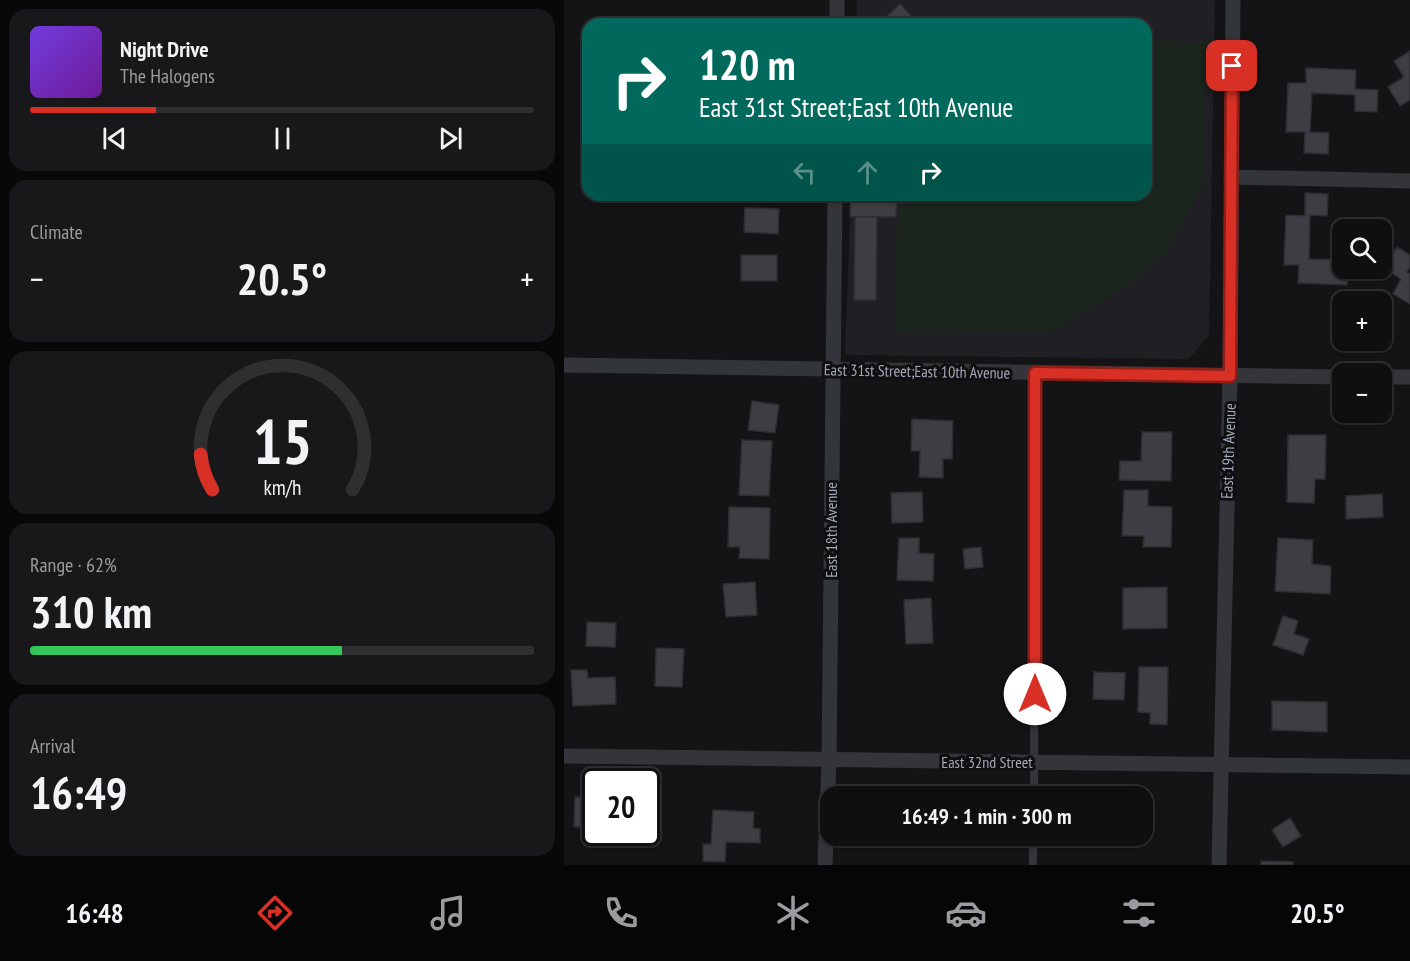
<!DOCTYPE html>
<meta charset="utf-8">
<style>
body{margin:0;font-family:"PT Sans Narrow",sans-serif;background:#181719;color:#f1f3f6;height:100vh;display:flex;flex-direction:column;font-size:22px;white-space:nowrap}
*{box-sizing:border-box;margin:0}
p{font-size:20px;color:#9b9c9f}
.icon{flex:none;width:33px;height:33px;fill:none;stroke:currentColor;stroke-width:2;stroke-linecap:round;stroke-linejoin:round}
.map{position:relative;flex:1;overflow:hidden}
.side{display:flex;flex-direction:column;gap:9px;padding:9px;background:#080809;width:564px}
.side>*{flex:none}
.banner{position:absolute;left:18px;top:18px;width:570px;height:183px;border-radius:18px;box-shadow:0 2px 4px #0004,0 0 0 2px #2f2e30;background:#00695c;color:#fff;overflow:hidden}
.fabs{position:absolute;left:768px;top:219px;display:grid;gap:12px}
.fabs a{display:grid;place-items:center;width:60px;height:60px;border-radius:12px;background:#0f0e10;box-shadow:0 2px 4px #0004,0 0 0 2px #2f2e30;font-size:30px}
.speed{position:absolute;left:18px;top:768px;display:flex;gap:12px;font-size:30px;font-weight:700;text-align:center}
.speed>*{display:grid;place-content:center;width:78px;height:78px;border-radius:50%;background:#0f0e10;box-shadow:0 2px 4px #0004,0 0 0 2px #2f2e30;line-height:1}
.speed .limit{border:3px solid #111;border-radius:9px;background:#fff;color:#111}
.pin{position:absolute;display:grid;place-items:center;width:51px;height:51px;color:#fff;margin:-26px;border-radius:12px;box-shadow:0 3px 9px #0006}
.me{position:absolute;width:66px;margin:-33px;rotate:0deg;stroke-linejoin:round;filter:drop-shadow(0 0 4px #0008)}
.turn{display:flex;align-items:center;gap:21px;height:126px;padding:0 18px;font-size:27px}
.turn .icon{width:78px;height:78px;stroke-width:2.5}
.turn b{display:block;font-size:42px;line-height:51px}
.lanes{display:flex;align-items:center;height:57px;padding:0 18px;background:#0003;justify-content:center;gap:30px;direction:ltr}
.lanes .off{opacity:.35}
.big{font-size:45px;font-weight:700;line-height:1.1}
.side .card{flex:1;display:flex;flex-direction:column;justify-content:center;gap:9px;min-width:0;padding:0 21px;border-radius:18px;background:#181719}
.side .dial{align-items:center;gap:0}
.dial svg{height:156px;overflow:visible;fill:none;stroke:#2f2e30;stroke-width:7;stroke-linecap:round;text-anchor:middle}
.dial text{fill:#f1f3f6;stroke:none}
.song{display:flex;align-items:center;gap:18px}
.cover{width:72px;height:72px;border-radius:9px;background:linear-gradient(135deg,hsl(260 70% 55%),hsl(280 70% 35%))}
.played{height:6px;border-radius:3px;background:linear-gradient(90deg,#d93025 25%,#2f2e30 25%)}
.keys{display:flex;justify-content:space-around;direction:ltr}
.heat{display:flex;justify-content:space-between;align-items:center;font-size:33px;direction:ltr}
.charge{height:9px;border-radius:4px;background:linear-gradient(90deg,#34c759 62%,#2f2e30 0)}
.trip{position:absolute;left:256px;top:786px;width:333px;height:60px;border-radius:18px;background:#0f0e10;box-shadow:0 2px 4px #0004,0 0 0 2px #2f2e30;font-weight:700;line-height:60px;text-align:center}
.dock{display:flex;height:96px;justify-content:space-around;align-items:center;background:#060606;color:#9b9c9f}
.dock .icon{width:42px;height:42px}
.dock .active{color:#d93025}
.dock b{font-size:27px;color:#f1f3f6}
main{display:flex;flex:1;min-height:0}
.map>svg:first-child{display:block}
.built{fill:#201f23}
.green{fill:#1b241d}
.building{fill:#3e3d43;stroke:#2e2d32;stroke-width:1.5}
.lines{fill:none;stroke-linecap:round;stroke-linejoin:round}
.service{stroke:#34343b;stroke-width:8}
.minor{stroke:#34343b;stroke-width:15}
.route-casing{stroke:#8d1f18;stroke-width:15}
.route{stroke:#d93025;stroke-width:10}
.labels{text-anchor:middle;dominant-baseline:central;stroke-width:6;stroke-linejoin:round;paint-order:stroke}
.street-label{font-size:16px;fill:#a4a8b7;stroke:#0f0e10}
</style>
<main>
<section class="side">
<div class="card">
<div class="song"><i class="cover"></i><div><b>Night Drive</b><p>The Halogens</p></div></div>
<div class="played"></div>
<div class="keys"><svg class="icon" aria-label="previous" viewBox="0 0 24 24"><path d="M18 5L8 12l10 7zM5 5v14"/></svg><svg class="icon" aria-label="pause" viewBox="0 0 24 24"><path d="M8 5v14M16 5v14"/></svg><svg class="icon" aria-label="next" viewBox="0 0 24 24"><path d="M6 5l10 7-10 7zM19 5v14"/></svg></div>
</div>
<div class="card"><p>Climate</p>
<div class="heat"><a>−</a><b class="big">20.5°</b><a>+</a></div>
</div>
<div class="card dial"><svg viewBox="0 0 100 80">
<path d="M14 69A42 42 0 1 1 86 69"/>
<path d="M14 69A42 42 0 0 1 8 51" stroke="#d93025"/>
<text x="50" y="56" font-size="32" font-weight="700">15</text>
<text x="50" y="72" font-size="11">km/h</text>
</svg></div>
<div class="card"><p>Range · 62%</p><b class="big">310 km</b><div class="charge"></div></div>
<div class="card"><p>Arrival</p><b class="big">16:49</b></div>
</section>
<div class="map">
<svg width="846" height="865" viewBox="0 0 846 865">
<rect width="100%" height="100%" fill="#141315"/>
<path class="built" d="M293,0H651L645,335L625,359L281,355L287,195H582V24H292Z"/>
<path class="green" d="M582,38L642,42L640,182L604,250L565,285L488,331L331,333L333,195H582Z"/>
<g class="building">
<path d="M336,4L355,24H326L321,18Z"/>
<path d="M846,51V100L836,106L824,87L840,77L830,61Z"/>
<path d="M742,68L792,70L791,89L814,90L813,112L791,111V95L748,93L746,132L765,133L764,154L740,153L741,132H722L724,83H742Z"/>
<path d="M741,193L764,194L763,216L746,215L745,259L778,260V268H784L783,285L734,283L735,265H720L722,215L741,216Z"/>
<path d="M181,195H214V200L181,198Z"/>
<path d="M287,195H333L332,217H286Z"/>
<path d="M181,208L215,209L214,234L180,232Z"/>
<path d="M291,217H313L312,300H290Z"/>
<path d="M833,247L846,255V267L843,272L846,274V304L829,294L837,279L820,268Z"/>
<rect x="177" y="255" width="36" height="26"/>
<path d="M188,401L215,405L211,433L184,430Z"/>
<path d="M348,419L389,421L388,459H379V478L355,477L356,451H347Z"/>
<path d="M578,432H608L607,481L555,480L556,461H577Z"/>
<path d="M724,435H762L761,479H751L750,503L723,502Z"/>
<path d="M178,440L208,441L205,496L175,495Z"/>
<path d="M560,490H584V506L608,507L607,547H579L580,536H558Z"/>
<path d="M358,492L359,522L328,523L327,493Z"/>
<path d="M818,494L819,517L782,519V496Z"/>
<path d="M165,507L206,508L205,559L175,558L176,547H164Z"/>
<path d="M335,538H355V553L370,554L369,581L333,580Z"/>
<path d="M714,538L749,540L748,564L767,566L766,594L711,591Z"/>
<path d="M417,547L419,567L401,569L399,549Z"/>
<path d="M191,582L193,615L162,617L159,584Z"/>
<path d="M603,587V628L559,629V588Z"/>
<path d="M367,598L369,643L342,644L340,600Z"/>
<path d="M719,616L734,621L730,634L745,639L739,655L709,645Z"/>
<path d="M23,622L52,623L51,647L22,646Z"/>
<path d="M92,648L120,649L118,687L91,686Z"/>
<path d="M575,667H604L603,725L586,724V713L574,712Z"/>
<path d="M7,670H23L24,678L51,677L52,704L9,706Z"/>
<path d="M530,672L561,673L560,700L529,699Z"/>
<path d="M708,701L763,702V732L708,730Z"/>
<path d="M11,797H32V827H10Z"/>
<path d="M149,810L190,812L189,828L196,829V843L162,842L161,862L139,861V844H147Z"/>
<path d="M726,818L737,836L719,847L708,830Z"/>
<path d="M697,861L729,862V865H697Z"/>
</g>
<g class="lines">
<g class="service">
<path d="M470,796L471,373"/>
<path d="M469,865V836"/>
</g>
<g class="minor">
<path d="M273,24V0"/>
<path d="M667,177L846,181"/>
<path d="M0,365L778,377"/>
<path d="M818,377H846"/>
<path d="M0,756L846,767"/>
<path d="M261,865L265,761L271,195"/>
<path d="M655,865L666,376L669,0"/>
</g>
</g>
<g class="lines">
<defs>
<path id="route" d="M471,694V373L666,376L668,66"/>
</defs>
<use href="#route" class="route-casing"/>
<use href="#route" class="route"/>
</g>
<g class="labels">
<g class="street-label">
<text transform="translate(353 371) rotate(1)">East 31st Street;East 10th Avenue</text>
<text transform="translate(664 451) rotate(-88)">East 19th Avenue</text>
<text transform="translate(267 530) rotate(-90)">East 18th Avenue</text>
<text x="423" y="762">East 32nd Street</text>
</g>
</g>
</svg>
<div class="fabs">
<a><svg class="icon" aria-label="search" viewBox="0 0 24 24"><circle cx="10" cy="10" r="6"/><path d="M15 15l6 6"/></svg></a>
<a>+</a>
<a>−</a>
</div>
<div class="speed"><div class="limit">20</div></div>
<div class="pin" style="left:668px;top:66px;background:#d93025"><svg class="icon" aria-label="arrive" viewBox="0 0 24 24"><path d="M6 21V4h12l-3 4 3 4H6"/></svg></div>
<svg class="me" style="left:471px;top:694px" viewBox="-20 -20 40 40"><circle r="19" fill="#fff"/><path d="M0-13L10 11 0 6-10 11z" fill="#d93025"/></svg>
<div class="trip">16:49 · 1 min · 300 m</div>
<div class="banner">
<div class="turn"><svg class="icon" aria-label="right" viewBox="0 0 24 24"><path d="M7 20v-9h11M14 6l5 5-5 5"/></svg><div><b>120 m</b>East 31st Street;East 10th Avenue</div></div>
<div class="lanes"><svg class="icon off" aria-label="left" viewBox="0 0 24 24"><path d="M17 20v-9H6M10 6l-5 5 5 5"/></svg><svg class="icon off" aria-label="ahead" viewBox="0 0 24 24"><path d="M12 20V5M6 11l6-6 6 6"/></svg><svg class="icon" aria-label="right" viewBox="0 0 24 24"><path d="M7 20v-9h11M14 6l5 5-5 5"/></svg></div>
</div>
</div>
</main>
<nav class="dock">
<b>16:48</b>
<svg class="icon active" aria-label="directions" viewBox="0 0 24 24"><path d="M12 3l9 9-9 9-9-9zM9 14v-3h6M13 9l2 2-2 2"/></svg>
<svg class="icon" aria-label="music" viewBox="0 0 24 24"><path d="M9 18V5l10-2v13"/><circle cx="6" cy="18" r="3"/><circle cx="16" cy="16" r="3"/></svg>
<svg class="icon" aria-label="phone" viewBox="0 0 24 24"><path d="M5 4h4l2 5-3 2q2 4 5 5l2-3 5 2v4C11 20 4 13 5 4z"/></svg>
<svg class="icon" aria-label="climate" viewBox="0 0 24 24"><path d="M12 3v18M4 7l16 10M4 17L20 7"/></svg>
<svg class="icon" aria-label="car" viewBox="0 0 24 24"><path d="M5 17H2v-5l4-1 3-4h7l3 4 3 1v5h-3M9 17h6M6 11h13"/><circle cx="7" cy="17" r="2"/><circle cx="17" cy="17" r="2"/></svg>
<svg class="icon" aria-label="filters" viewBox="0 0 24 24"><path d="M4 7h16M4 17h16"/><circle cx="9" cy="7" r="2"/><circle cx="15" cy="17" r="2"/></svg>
<b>20.5°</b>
</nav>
